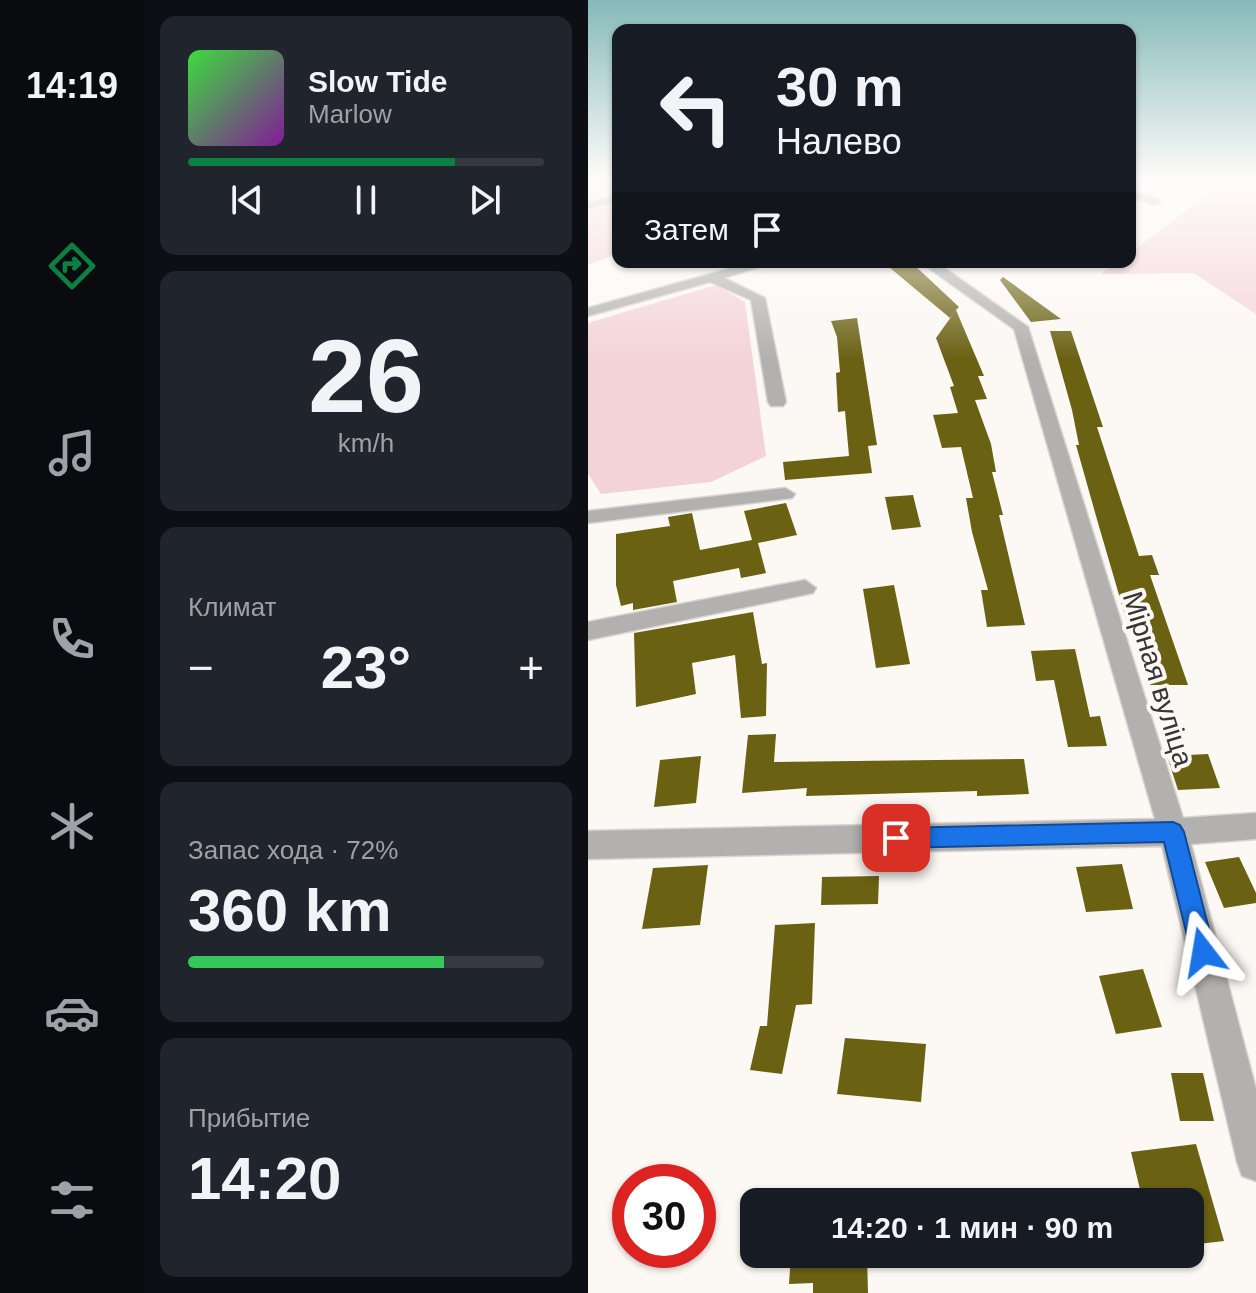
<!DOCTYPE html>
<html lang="ru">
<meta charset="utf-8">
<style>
body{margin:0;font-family:Arial,sans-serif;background:#20242c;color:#f1f3f6;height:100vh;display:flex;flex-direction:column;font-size:30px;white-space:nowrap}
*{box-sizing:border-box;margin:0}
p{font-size:26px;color:#9ea1a6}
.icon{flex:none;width:44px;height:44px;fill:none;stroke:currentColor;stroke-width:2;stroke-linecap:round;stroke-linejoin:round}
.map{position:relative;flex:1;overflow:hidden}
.sheet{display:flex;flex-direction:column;gap:16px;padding:16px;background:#0d0f14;width:444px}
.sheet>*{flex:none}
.guide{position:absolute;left:24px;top:24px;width:524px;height:244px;border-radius:16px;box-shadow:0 2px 6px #0004;background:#171b24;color:#f1f3f6;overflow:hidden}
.speed{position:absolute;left:24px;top:1164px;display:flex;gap:16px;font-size:40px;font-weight:700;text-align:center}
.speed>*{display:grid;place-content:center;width:104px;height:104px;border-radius:50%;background:#171b24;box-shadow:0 2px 6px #0004;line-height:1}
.speed .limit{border:12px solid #d22;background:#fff;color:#111}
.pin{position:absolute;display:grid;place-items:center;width:68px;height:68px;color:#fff;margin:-34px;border-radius:16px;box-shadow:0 4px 12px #0006}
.me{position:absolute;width:88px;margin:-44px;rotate:346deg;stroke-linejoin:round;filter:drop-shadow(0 0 6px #0008)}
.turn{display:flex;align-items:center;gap:28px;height:168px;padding:0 32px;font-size:36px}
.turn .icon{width:104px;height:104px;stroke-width:2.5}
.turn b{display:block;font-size:56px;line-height:68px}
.then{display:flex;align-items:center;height:76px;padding:0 32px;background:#0003;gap:16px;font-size:30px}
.big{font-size:60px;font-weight:700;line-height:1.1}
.sheet .card{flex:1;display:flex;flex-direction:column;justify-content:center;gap:12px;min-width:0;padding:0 28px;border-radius:16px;background:#20242c}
.sheet .dial{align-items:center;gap:0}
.dial b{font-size:104px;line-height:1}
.song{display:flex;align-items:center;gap:24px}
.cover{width:96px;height:96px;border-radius:12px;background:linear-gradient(135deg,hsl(120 70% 55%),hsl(290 70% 35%))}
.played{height:8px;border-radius:4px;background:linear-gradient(90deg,#0b8043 75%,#363941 75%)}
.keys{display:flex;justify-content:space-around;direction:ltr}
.heat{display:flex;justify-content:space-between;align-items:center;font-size:44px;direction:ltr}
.charge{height:12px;border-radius:6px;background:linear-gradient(90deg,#34c759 72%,#363941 0)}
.trip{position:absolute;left:152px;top:1188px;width:464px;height:80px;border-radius:16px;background:#171b24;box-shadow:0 2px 6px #0004;font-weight:700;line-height:80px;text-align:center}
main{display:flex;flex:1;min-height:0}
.dock{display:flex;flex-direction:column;width:144px;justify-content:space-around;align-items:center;background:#090b0e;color:#9ea1a6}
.dock .icon{width:56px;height:56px}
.dock .on{color:#0b8043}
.dock b{font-size:36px;color:#f1f3f6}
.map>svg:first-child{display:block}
.green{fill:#f4d3d8}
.building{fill:#6a6113}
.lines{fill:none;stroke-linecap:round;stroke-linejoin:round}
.minor-casing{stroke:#d9d5d1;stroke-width:3}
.minor{fill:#b3b1b0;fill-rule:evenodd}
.route{fill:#1a73e8;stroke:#114b97;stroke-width:2}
.labels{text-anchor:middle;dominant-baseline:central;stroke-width:8;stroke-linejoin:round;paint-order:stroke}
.street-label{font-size:28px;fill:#373634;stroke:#fcf8f4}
</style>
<main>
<nav class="dock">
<b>14:19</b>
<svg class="icon on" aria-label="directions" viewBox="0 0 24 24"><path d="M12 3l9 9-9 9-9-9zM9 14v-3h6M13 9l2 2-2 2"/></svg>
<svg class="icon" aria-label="music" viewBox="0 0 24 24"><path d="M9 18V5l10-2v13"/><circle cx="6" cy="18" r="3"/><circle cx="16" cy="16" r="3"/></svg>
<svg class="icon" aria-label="phone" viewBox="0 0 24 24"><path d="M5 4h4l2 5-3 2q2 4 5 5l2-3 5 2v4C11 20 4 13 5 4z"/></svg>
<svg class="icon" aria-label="climate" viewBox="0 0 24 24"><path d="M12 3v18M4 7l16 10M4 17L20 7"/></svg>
<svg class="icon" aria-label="car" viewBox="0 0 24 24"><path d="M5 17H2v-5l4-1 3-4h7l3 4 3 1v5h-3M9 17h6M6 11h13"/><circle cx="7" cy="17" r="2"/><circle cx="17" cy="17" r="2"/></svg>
<svg class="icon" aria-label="filters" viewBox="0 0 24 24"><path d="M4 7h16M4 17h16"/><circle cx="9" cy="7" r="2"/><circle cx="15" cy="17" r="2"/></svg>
</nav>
<section class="sheet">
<div class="card">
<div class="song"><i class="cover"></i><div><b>Slow Tide</b><p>Marlow</p></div></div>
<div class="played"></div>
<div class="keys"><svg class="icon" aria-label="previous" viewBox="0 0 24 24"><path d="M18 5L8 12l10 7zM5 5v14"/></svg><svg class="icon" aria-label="pause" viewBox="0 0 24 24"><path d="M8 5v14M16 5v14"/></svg><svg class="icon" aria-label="next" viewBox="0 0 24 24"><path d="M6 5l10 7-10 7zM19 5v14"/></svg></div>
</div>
<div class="card dial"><b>26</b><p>km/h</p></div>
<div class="card"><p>Климат</p>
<div class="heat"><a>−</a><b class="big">23°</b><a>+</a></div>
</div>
<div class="card"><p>Запас хода · 72%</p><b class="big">360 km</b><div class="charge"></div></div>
<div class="card"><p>Прибытие</p><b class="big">14:20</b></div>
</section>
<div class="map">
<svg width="668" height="1293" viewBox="0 0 668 1293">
<rect width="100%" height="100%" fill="#fcf8f4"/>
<g class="green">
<path d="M0,178H30V253L0,265Z"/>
<path d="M642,178H668V314L606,273L513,274L529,262H542V253Z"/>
<path d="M128,285L157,302L178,456L123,482L13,494L0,474V323Z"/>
</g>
<g class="building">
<path d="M295,262H323L371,307L368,310L396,376H390L399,399L387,400L403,444L408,472H404L415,515H411L437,625L399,627L393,590H400L384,532L378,498H385L373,447L354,448L345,415L370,413L362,387L366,386L348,338L368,310L362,318Z"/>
<path d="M415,277L473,319L443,322L412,280Z"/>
<path d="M269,318L289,445L280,446L284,473L197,480L195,462L261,456L257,411L250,412L248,373L252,372L249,337L243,321Z"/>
<path d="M462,331H483L515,427H509L551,556L564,555L571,575H562L600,685H562L549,628L541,629L510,523L488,445H491L484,410Z"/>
<path d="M325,495L333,527L304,530L297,497Z"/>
<path d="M198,503L209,535L170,543L178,573L153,578L151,568L85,581L89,602L45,610V603L33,606L28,585V534L82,526L80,517L104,513L112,550L164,540L156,511Z"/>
<path d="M306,585L322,664L288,668L275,589Z"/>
<path d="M165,612L174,664L179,663L178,716L153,718L147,655L104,663L108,694L48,707L46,633Z"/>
<path d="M487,649L502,717L512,716L519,746L480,747L466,680L448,681L443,651Z"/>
<path d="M188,734L186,762L436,759L441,794L389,796V791L218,796L219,788L154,793L160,735Z"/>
<path d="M620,754L632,788L590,790L579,756Z"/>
<path d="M113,756L108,803L66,807L72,760Z"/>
<path d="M651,857L668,893V903L636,908L617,862Z"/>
<path d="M534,864L545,909L498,912L488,867Z"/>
<path d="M120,865L112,925L54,929L65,868Z"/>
<path d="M291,876L290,904L233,905L234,877Z"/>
<path d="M227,923L224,1004L208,1005L194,1074L162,1070L172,1026H179L187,925Z"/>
<path d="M555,969L574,1027L528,1034L511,976Z"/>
<path d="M257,1038L338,1044L333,1102L249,1094Z"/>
<path d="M583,1073H615L626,1121H592Z"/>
<path d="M608,1144L636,1241L602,1245V1202H555L543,1152Z"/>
<path d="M203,1254H279L280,1293H225V1283L201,1284Z"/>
</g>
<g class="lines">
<defs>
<g id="minor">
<path d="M542,190L571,200L573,202L567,205L542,197Z"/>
<path d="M30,195V201L0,209V202Z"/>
<path d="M165,262H187L136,278L177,298L198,402L195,406H183L180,402L163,300L122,282L0,316V308Z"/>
<path d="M332,262H348L440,327L595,818L668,813V839L603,844L668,1089V1181L654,1176L649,1162L574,846L0,859V831L567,819L426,329Z"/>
<path d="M197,488L207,494L204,498L0,523V511Z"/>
<path d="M217,580L228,588L225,593L0,640V622Z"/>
</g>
</defs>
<use href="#minor" class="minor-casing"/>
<use href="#minor" class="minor"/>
</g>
<linearGradient id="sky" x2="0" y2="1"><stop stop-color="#85bab9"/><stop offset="0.5" stop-color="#fefcfa"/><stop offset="1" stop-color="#fefcfa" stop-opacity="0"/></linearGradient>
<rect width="668" height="359" fill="url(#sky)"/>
<path class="route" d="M585,822L592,825L596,832L627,952L624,961L615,964L606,961L603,952L576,842L308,848L300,845L297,838L300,831L308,828Z"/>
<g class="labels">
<g class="street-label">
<text transform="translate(570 679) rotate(73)">Мірная вуліца</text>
</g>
</g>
</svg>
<div class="speed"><div class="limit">30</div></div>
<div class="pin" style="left:308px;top:838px;background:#d93025"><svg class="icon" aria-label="arrive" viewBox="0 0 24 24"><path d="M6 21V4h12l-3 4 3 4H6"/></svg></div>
<svg class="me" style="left:615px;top:952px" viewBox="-20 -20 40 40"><path d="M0-17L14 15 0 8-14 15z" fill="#1a73e8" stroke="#fff" stroke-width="4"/></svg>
<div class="trip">14:20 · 1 мин · 90 m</div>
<div class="guide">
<div class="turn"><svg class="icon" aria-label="left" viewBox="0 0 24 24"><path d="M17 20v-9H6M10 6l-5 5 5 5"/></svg><div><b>30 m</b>Налево</div></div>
<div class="then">Затем<svg class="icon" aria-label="arrive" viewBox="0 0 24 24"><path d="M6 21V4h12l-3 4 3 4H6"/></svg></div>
</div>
</div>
</main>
